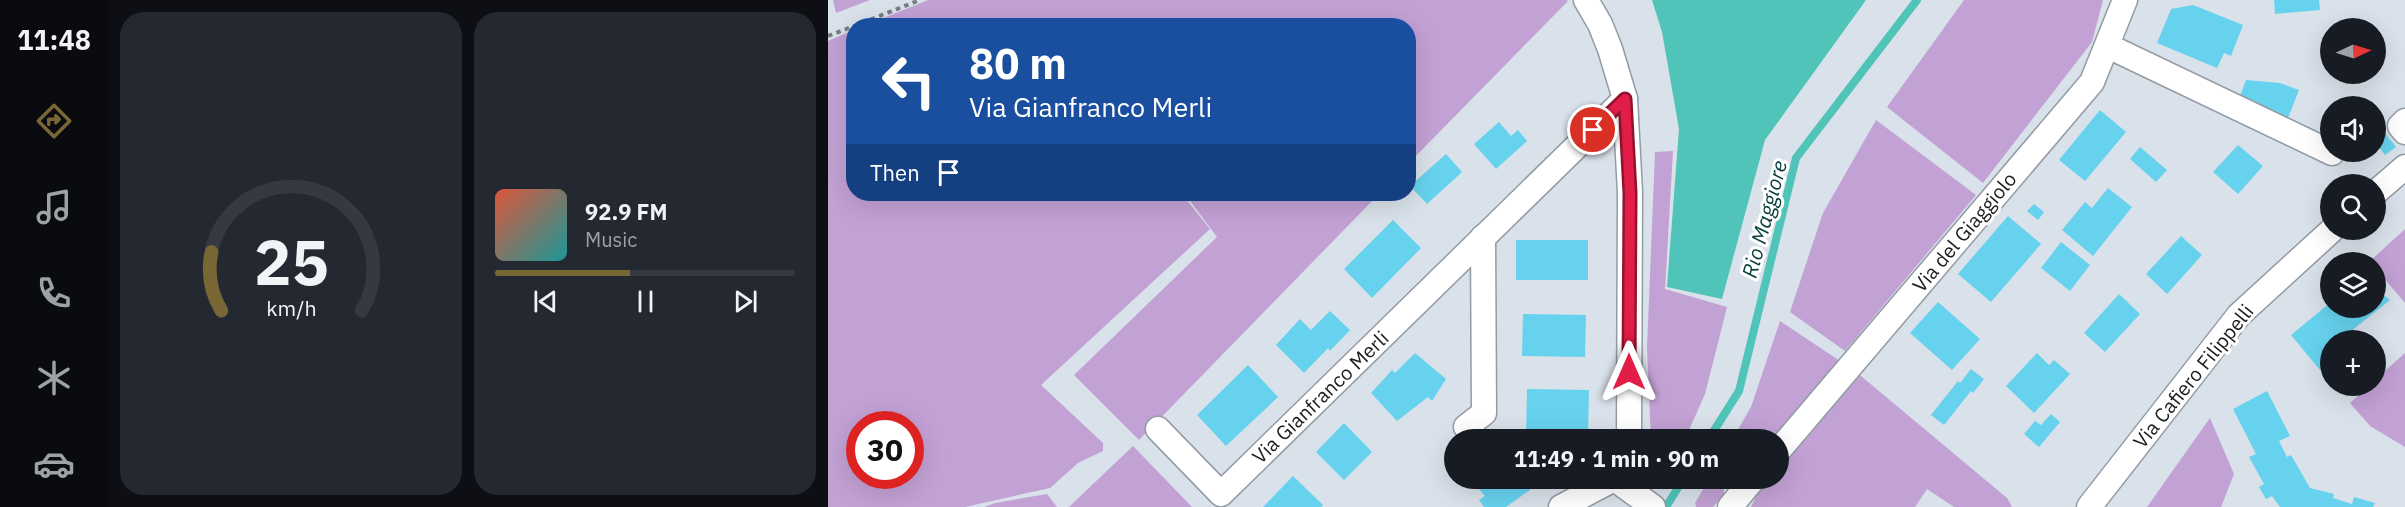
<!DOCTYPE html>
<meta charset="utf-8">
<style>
body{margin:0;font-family:"IBM Plex Sans",sans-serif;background:#242831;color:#f1f3f6;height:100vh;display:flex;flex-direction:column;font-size:22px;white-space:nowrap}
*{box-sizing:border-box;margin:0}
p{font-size:20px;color:#9ea1a6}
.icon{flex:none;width:33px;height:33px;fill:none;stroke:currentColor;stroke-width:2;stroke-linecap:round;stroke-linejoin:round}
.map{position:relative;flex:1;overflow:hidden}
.sheet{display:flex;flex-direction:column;gap:12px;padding:12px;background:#0d0f14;width:720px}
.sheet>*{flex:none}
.banner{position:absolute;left:18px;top:18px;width:570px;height:183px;border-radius:24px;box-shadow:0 6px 24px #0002;background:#1a4fa0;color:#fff;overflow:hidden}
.needle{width:39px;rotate:86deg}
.controls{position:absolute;left:1492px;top:18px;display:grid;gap:12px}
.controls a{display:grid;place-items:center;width:66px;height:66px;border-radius:50%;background:#171b24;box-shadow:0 6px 24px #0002;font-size:30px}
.speed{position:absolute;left:18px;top:411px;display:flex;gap:12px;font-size:30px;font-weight:700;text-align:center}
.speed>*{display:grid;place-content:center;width:78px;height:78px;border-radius:50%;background:#171b24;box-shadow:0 6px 24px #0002;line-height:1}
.speed .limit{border:9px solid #d22;background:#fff;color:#111}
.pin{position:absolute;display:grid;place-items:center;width:51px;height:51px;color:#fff;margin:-26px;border:3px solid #fff;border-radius:50%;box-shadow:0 2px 6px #0007}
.me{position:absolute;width:66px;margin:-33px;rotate:0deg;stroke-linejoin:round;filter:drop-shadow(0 0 4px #0008)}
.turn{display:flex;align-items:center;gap:21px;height:126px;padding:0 24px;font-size:27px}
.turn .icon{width:78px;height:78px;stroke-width:2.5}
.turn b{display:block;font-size:42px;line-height:51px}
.then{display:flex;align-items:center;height:57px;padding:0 24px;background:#0003;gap:12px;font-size:22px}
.sheet .card{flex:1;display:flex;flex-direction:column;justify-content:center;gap:9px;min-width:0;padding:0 21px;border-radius:24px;background:#242831}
.sheet .dial{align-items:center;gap:0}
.dial svg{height:156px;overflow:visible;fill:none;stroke:#363941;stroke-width:7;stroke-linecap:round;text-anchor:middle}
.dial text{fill:#f1f3f6;stroke:none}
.song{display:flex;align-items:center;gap:18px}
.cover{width:72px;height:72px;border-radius:9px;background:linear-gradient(135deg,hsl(10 70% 55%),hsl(180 70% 35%))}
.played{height:6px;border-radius:3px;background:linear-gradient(90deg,#796635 45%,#363941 45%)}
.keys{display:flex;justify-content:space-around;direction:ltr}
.sheet .tiles{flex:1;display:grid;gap:12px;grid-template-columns:repeat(2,1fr)}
.trip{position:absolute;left:616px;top:429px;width:345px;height:60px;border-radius:30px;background:#171b24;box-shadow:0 6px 24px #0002;font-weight:700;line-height:60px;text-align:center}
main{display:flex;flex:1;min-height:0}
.tabs{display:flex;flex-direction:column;width:108px;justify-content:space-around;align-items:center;background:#090b0e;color:#9ea1a6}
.tabs .icon{width:42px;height:42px}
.tabs .selected{color:#796635}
.tabs b{font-size:27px;color:#f1f3f6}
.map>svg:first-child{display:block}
.green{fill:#c2a1d4;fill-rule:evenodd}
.water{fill:#50c4b8}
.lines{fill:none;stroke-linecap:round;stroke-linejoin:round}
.stream{stroke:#50c4b8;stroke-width:8}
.building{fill:#67d2ee}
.minor-casing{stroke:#939ba4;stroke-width:27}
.path{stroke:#787d83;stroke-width:4;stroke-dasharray:4.5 4.5;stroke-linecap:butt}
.minor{stroke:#fff;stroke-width:24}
.route-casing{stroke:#92132f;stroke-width:15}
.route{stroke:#e11d48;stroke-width:10}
.labels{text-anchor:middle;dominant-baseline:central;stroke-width:6;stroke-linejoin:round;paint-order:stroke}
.street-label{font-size:20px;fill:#1c1f22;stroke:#fff}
.water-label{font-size:21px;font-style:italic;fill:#063e39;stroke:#fff}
</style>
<main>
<nav class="tabs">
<b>11:48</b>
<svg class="icon selected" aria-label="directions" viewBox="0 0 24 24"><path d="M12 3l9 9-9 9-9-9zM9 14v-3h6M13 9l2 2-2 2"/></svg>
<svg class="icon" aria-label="music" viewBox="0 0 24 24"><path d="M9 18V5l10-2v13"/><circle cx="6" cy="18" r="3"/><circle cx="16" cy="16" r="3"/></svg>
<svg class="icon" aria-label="phone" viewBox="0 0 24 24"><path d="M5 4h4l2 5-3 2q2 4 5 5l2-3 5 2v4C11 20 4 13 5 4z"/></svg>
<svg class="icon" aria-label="climate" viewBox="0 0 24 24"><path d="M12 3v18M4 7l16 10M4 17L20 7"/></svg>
<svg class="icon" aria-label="car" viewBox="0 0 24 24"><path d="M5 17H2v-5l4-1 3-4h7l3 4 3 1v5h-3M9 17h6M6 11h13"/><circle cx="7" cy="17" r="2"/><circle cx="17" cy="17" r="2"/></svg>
</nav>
<section class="sheet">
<div class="tiles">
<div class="card dial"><svg viewBox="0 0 100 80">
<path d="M14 69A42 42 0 1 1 86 69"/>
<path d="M14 69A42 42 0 0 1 9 39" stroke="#796635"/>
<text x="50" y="56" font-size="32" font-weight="700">25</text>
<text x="50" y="72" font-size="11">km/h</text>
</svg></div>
<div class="card">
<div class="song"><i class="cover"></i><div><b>92.9 FM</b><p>Music</p></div></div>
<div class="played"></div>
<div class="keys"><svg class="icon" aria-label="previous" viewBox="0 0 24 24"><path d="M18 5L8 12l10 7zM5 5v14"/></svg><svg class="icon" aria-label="pause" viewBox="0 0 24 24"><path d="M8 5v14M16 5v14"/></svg><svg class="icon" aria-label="next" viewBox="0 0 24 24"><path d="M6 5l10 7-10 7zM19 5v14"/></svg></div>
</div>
</div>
</section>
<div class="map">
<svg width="1577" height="507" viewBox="0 0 1577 507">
<rect width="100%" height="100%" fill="#d9e1ea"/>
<g class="green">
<path d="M5,0H42L8,13Z"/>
<path d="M100,0H738L740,1L581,163L580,26L38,25Z"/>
<path d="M1136,0H1275L1264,42L1155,183L1059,107Z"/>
<path d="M25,30L26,194H551L311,440L246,375L389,237L360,198L362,195L357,198L382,229L213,385L275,443V451L250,463L222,488L137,507H0V41ZM32,424H82V476H32Z"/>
<path d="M1048,120L1148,195L1017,351L962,312L995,213Z"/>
<path d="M845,151L837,289L899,307L877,394L857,439H823L819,348L827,152Z"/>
<path d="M1577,229V303L1548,269V262H1541Z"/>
<path d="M952,321L1012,361L946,439L904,440L923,407Z"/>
<path d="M1577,353V447L1542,426L1522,403L1541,386H1548V379Z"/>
<path d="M1027,371L1179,498L1184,507H1126L1099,489L1087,507H923L932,488L939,479L951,478V464Z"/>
<path d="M1382,418L1406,474L1393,507H1319Z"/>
<path d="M305,446L364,507H241Z"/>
<path d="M881,479H895L896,495L885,507H868L867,503Z"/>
<path d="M219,494L229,507H156L167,503Z"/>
</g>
<path class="water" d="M824,0H1038L937,140L894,299L839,287L851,129L834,32Z"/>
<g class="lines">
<g class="stream">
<path d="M880,440L911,391L968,158L1089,0"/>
<path d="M838,507L856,478"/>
</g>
</g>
<g class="building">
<path d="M1446,0H1491L1492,10L1447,14Z"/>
<path d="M1365,5L1415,25L1403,56L1396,53L1389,68L1329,43L1343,9Z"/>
<path d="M1418,80L1452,83L1471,90L1458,123L1409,104Z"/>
<path d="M1272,110L1298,132L1257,181L1231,160Z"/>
<path d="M671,122L683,136L690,130L699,141L668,169L646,144Z"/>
<path d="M1557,133L1568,147L1557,155L1548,143V140Z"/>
<path d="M1410,145L1435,166L1410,194L1385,172Z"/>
<path d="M1312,147L1339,170L1328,182L1302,159Z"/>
<path d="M618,154L634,172L599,204L582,186Z"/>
<path d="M1280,188L1304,207L1265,256L1234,230L1257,202L1264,208Z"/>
<path d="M1206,204L1216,212L1210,220L1199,211Z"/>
<path d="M1180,216L1213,244L1163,302L1130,274Z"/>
<path d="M565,220L593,248L544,298L516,269Z"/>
<path d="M1353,236L1374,255L1339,294L1318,274Z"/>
<rect x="688" y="240" width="72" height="40"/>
<path d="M1233,242L1262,265L1242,291L1213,268Z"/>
<path d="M1548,289L1562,300L1512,340H1503V361L1492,370L1463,335L1503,302V308H1548Z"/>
<path d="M1291,294L1312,314L1277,352L1256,333Z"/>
<path d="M1110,302L1152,339L1124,370L1082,333Z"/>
<path d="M502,311L522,330L502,351L500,348L476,373L448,345L472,319L483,330Z"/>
<path d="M695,314L758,315L757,357L694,356Z"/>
<path d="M587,353L618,379L604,401L600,397L569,421L543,393L564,370L567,373Z"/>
<path d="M1209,353L1221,365L1226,360L1242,374L1206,413L1178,386Z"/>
<path d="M420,365L450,397L398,446L369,415Z"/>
<path d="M1143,369L1156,379L1145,393L1143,391L1116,425L1103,415L1130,381L1132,383Z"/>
<path d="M699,389L761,390L760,436L698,435Z"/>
<path d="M1439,391L1462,436L1451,441L1459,457L1463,455L1482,488L1506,494L1505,498L1524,504L1526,497L1547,503L1545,507H1452L1444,496L1438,499L1431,487L1436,484L1421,457L1428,454L1405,409Z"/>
<path d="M1223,414L1232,422L1211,447L1196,434L1207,421L1213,425Z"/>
<path d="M516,423L544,452L516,480L488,452Z"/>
<path d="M465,476L495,505L493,507H435Z"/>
<path d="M664,478H695L702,490L678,507H656L651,500L657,496L650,488Z"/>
</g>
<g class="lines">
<defs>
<g id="minor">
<path d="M758,0L772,24L782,49L797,99L802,193L801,440"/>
<path d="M1280,46L1504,153"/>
<path d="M1577,121L1572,126L1577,132"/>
<path d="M1548,192L1577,167"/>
<path d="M638,427L656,413L655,237"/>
<path d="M330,429L393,494L797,99"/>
<path d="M951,450L1264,82L1297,0"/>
<path d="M788,480L825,507"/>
<path d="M733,507L788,478"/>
<path d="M902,507L926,478"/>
<path d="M1261,507L1411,315L1504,230"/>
</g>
</defs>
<use href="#minor" class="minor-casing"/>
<g class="path">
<path d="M26,26L92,0"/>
<path d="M0,36L26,26"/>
</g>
<use href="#minor" class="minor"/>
</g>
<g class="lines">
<defs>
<path id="route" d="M765,130L797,99L802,193L801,372"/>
</defs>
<use href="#route" class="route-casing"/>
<use href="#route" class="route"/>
</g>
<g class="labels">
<g class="street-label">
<text transform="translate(1136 232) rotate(-50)">Via del Giaggiolo</text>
<text transform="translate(1365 376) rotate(-51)">Via Cafiero Filippelli</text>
<text transform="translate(492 397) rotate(-44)">Via Gianfranco Merli</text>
</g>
<g class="water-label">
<text transform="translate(936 219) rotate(-75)">Rio Maggiore</text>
</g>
</g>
</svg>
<div class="controls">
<a><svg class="needle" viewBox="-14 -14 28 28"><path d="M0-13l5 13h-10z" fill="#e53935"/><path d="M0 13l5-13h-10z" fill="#9ea1a6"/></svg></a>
<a><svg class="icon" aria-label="sound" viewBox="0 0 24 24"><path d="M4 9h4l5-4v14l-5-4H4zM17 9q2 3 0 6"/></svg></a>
<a><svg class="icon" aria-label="search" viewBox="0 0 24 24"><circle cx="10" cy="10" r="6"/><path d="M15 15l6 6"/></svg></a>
<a><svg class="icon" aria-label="layers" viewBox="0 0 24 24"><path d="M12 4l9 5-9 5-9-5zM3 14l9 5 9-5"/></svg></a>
<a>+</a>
</div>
<div class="speed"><div class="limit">30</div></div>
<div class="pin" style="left:765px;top:130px;background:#d93025"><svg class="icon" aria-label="arrive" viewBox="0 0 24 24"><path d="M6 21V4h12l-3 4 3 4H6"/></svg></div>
<svg class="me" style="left:801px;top:372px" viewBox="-20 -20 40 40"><path d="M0-17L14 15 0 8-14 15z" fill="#e11d48" stroke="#fff" stroke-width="4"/></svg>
<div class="trip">11:49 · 1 min · 90 m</div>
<div class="banner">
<div class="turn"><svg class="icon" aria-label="left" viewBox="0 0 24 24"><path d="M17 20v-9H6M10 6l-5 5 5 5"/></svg><div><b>80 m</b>Via Gianfranco Merli</div></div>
<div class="then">Then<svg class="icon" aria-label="arrive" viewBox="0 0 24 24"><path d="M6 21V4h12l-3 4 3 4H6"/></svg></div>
</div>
</div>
</main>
